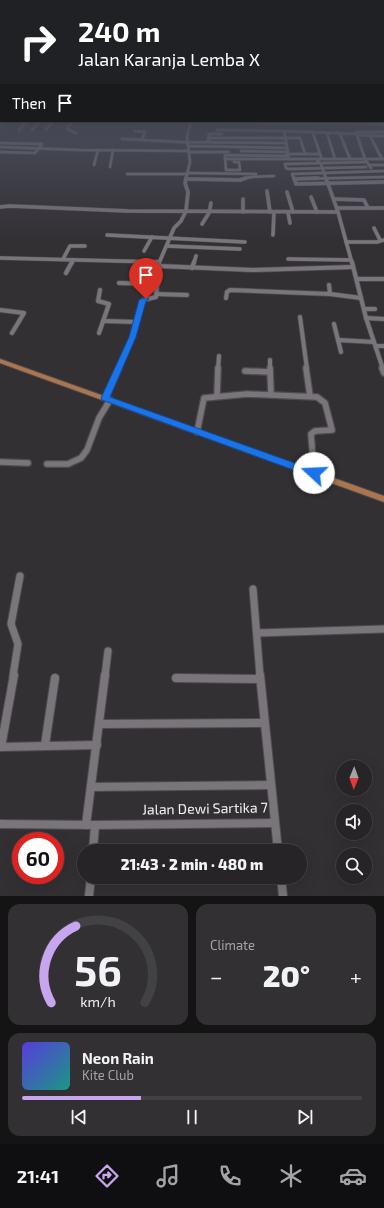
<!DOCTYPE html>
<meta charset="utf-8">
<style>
body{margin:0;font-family:"Exo 2",sans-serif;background:#323033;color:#f1f3f6;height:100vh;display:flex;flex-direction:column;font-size:15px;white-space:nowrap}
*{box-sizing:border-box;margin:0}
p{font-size:13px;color:#a4a4a7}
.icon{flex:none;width:22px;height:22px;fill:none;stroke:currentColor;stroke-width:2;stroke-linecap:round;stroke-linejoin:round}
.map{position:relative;height:896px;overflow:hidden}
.sheet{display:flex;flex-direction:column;gap:8px;padding:8px;background:#151415;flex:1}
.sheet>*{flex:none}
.hud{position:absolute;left:0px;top:0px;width:384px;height:122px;box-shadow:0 4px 16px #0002,0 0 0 1px #424144;background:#202124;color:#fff;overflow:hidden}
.needle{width:26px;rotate:181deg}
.fabs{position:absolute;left:336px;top:760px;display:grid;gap:8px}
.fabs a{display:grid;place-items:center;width:36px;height:36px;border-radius:50%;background:#262427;box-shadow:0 4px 16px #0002,0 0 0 1px #424144;font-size:20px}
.speed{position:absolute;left:12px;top:832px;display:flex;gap:8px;font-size:20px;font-weight:700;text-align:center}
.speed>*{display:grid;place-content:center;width:52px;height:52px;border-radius:50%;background:#262427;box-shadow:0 4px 16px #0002,0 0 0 1px #424144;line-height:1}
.speed .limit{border:6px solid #d22;background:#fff;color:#111}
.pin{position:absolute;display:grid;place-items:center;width:34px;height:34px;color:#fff;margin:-41px -17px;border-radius:50% 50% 50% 0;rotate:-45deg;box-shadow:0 0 4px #0007}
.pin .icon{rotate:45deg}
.me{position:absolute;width:44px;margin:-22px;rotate:290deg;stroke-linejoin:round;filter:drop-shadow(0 0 3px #0008)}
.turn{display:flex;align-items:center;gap:14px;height:84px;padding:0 12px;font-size:18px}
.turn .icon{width:52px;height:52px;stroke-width:2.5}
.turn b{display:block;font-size:28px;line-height:34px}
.then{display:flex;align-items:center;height:38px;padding:0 12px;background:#0003;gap:8px;font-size:15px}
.big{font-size:30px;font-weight:800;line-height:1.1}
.sheet .widget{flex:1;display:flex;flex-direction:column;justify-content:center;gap:6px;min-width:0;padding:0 14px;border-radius:12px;background:#323033}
.sheet .dial{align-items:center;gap:0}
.dial svg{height:104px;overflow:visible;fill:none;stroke:#424144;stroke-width:7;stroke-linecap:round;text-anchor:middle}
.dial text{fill:#f1f3f6;stroke:none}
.song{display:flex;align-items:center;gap:12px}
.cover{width:48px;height:48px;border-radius:6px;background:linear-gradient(135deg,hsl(250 70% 55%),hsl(170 70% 35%))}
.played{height:4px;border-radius:2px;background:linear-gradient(90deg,#c8a6ef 35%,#424144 35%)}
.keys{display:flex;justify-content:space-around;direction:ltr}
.heat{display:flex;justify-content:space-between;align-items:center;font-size:22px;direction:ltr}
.sheet .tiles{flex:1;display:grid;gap:8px;grid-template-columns:1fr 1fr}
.widget:last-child{grid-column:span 2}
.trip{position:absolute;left:77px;top:844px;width:230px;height:40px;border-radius:20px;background:#262427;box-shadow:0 4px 16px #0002,0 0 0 1px #424144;font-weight:800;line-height:40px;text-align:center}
.tab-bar{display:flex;height:64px;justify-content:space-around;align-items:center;background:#0f0e10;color:#a4a4a7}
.tab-bar .icon{width:28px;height:28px}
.tab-bar .current{color:#c8a6ef}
.tab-bar b{font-size:18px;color:#f1f3f6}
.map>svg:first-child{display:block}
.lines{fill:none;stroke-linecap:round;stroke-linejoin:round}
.minor-far5-casing{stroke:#4f4c50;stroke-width:3.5}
.minor-far4-casing{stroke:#4f4c50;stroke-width:4.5}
.minor-far3-casing{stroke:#4f4c50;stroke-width:5.5}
.minor-far2-casing{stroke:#4f4c50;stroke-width:8}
.minor-far1-casing{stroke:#4f4c50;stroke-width:9}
.minor-casing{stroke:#4f4c50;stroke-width:10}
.primary-casing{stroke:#4f4c50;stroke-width:2}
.minor-far5{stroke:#79757a;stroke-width:2.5}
.minor-far4{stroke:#79757a;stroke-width:3.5}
.minor-far3{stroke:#79757a;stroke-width:4}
.minor-far2{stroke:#79757a;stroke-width:5.5}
.minor-far1{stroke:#79757a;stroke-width:7}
.minor{stroke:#79757a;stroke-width:8}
.primary{fill:#ab764e;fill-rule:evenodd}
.route{fill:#1a73e8;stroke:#114b97}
.labels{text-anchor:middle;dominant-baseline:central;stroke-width:4;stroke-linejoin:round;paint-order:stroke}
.near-street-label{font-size:14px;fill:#f4f2f5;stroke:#333034}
</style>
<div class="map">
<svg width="384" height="896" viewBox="0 0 384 896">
<rect width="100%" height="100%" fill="#333034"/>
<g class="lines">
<defs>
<g id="minor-far5">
<path d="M72,121L67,129L76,133"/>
<path d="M107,121L384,124"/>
<path d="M19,130L26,121"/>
<path d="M32,130L40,121"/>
<path d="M46,130L53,121"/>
<path d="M217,130L284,131L289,159"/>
<path d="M135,131L145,132L142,140"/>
<path d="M284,131L357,134"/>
<path d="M313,133L321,157"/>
<path d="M327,133L335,159"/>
<path d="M340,134L350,159"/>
<path d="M357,135L384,136"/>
<path d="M370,136L382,159"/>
<path d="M208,138H300L305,154"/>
<path d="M122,139L182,142L286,143"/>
<path d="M208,141L209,134H222"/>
<path d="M0,143L42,144L35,153L0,152"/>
<path d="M189,146L287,148"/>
<path d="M0,147L80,150L189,151"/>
<path d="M241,151L287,152"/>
<path d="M189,152H229"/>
<path d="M287,154H320"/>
<path d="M225,159H384"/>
<path d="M317,160L321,164L326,179"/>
<path d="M234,162H239L240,170H226L225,155L288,156"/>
<path d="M94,165L98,150"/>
<path d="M369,165H384"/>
<path d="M110,167L113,150"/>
<path d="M366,167L289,169L286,168L285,164L367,162"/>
<path d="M371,168L365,159L356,132H384"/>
<path d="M188,173L256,174"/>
<path d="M127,174H188"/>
<path d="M186,179H211"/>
<path d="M186,179L190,162L187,136L191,121"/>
<path d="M242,179L251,177L274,176"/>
<path d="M294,179L292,174L384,171"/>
<path d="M294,179L384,177"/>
</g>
<g id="minor-far4">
<path d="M294,178L296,184L384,182"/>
<path d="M326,178L338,212L352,263"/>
<path d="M186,179L240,180L246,178"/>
<path d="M294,179L318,178"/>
<path d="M267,191L270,212"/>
<path d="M287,192L293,212"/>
<path d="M311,197L317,212"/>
<path d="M243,199V212"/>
<path d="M334,199L364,200L368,208"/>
<path d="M0,207L10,206L128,211L338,212"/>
<path d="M337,208H384"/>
<path d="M288,213L290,223"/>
<path d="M202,224L209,213L211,203"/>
<path d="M374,228L380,240"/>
<path d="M107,235L245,242"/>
<path d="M273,235L274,212"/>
<path d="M346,242H377L384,240"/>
<path d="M167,246L240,249"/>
<path d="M144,251L152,237"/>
<path d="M0,258L158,262"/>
<path d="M63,259L70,246H85"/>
<path d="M288,259L351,260"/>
<path d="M72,263L73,260"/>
<path d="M159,263L174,228L181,221L186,211L188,192L185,183L186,178"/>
<path d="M194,263L196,256"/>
</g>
<g id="minor-far3">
<path d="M150,262H158"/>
<path d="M352,262L366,318L383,369"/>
<path d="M159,266L252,270L353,267"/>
<path d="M192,268L194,262"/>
<path d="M66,273L72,262"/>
<path d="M357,279H384"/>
<path d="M119,283L158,284"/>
<path d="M329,285L330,294"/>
<path d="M156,294L187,295"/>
<path d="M226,298L227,292L230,290L330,294L361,298"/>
<path d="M364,309H375"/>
<path d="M0,310L24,313L12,333"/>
<path d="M300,317L307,369"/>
<path d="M366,318L384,319"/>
<path d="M104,321L137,322"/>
<path d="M334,324L341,352"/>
<path d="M99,333L109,304L98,301L100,290"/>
<path d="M338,340L374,342"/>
<path d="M376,346H384"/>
<path d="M270,360V369"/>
<path d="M118,369L133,336L143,300L156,297L159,262"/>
<path d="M218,369L219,356"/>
</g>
<g id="minor-far2">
<path d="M270,368L271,394"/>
<path d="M306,368L310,396"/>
<path d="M382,368L384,373"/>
<path d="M245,371L270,372"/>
<path d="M217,396L218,368"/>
<path d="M105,398L119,368"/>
<path d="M197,432L204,398L247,394L317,397L325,403L332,430L315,431L311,434L314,473"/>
<path d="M0,462L28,463"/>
<path d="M47,464H68L81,458L87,450L99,418L110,400"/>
</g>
<g id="minor-far1">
<path d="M253,589L260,676"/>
<path d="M257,633L384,629"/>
<path d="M13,676L18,644L11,624L20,576"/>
<path d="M105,676L108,651"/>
</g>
<g id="minor">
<path d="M260,675L278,851"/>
<path d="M176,678L260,679"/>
<path d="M100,724L264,723"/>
<path d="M45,745L55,678"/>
<path d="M0,747L97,745"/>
<path d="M1,747L14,675"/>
<path d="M91,787L270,785"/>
<path d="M0,824L95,825L274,823"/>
<path d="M86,825L105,675"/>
<path d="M93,851L95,825"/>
<path d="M281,877L283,896"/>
<path d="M89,896L91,877"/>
</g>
<path id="primary" d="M0,359L384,496V502L0,363Z"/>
</defs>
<use href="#minor-far5" class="minor-far5-casing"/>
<use href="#minor-far4" class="minor-far4-casing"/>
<use href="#minor-far3" class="minor-far3-casing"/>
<use href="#minor-far2" class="minor-far2-casing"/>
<use href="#minor-far1" class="minor-far1-casing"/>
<use href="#minor" class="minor-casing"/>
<use href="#primary" class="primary-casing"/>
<use href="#minor-far5" class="minor-far5"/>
<use href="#minor-far4" class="minor-far4"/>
<use href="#minor-far3" class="minor-far3"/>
<use href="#minor-far2" class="minor-far2"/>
<use href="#minor-far1" class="minor-far1"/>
<use href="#minor" class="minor"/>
<use href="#primary" class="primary"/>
</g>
<linearGradient id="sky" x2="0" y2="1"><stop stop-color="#1c1a1d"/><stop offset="0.48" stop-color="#4a4e5c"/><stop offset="1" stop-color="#4a4e5c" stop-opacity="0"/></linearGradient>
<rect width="384" height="239" fill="url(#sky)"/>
<path class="route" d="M146,297L149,299L146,301L136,337L110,397L317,471L318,473L317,476H310L102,400L101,398L129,337L139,300Z"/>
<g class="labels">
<g class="near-street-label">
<text transform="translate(205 808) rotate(-1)">Jalan Dewi Sartika 7</text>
</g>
</g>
</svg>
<div class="fabs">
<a><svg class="needle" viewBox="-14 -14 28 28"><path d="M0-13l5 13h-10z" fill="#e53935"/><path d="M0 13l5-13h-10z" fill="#a4a4a7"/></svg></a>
<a><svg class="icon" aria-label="sound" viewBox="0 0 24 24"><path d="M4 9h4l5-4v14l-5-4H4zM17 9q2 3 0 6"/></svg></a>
<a><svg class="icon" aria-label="search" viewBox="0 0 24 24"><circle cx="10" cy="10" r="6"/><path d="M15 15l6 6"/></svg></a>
</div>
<div class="speed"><div class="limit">60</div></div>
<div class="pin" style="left:146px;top:299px;background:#d93025"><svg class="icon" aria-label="arrive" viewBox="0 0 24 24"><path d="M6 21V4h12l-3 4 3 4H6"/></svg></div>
<svg class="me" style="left:314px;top:473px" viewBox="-20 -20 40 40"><circle r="19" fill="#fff"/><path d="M0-13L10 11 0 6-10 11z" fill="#1a73e8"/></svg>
<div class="trip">21:43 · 2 min · 480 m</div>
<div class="hud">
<div class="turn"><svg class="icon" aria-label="right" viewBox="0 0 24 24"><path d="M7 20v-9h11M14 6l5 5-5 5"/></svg><div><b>240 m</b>Jalan Karanja Lemba X</div></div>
<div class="then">Then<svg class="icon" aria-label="arrive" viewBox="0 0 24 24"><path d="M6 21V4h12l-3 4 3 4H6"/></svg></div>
</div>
</div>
<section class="sheet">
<div class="tiles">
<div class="widget dial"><svg viewBox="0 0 100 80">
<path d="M14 69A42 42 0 1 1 86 69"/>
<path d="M14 69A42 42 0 0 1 33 10" stroke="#c8a6ef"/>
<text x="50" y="56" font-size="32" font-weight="700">56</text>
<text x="50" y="72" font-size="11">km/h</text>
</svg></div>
<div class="widget"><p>Climate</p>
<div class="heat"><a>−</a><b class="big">20°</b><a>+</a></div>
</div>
<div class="widget">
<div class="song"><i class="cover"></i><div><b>Neon Rain</b><p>Kite Club</p></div></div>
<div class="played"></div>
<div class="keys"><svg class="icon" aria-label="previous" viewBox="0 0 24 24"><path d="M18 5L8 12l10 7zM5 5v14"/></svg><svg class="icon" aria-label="pause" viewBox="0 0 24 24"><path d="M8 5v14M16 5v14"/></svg><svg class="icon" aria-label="next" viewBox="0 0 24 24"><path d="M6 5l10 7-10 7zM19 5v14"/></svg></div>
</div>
</div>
</section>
<nav class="tab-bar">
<b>21:41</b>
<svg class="icon current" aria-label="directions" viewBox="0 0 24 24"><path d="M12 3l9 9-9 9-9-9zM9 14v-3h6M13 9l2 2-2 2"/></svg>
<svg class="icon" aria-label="music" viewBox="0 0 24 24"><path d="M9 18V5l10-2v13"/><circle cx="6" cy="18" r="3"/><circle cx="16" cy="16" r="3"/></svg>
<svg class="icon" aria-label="phone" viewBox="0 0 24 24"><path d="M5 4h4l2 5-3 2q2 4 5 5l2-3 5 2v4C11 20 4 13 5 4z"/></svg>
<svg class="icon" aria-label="climate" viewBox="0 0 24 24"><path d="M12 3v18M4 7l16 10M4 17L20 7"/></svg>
<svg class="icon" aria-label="car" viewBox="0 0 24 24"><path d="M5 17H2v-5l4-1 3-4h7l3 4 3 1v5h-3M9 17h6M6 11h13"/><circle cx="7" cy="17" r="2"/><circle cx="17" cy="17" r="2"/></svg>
</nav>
